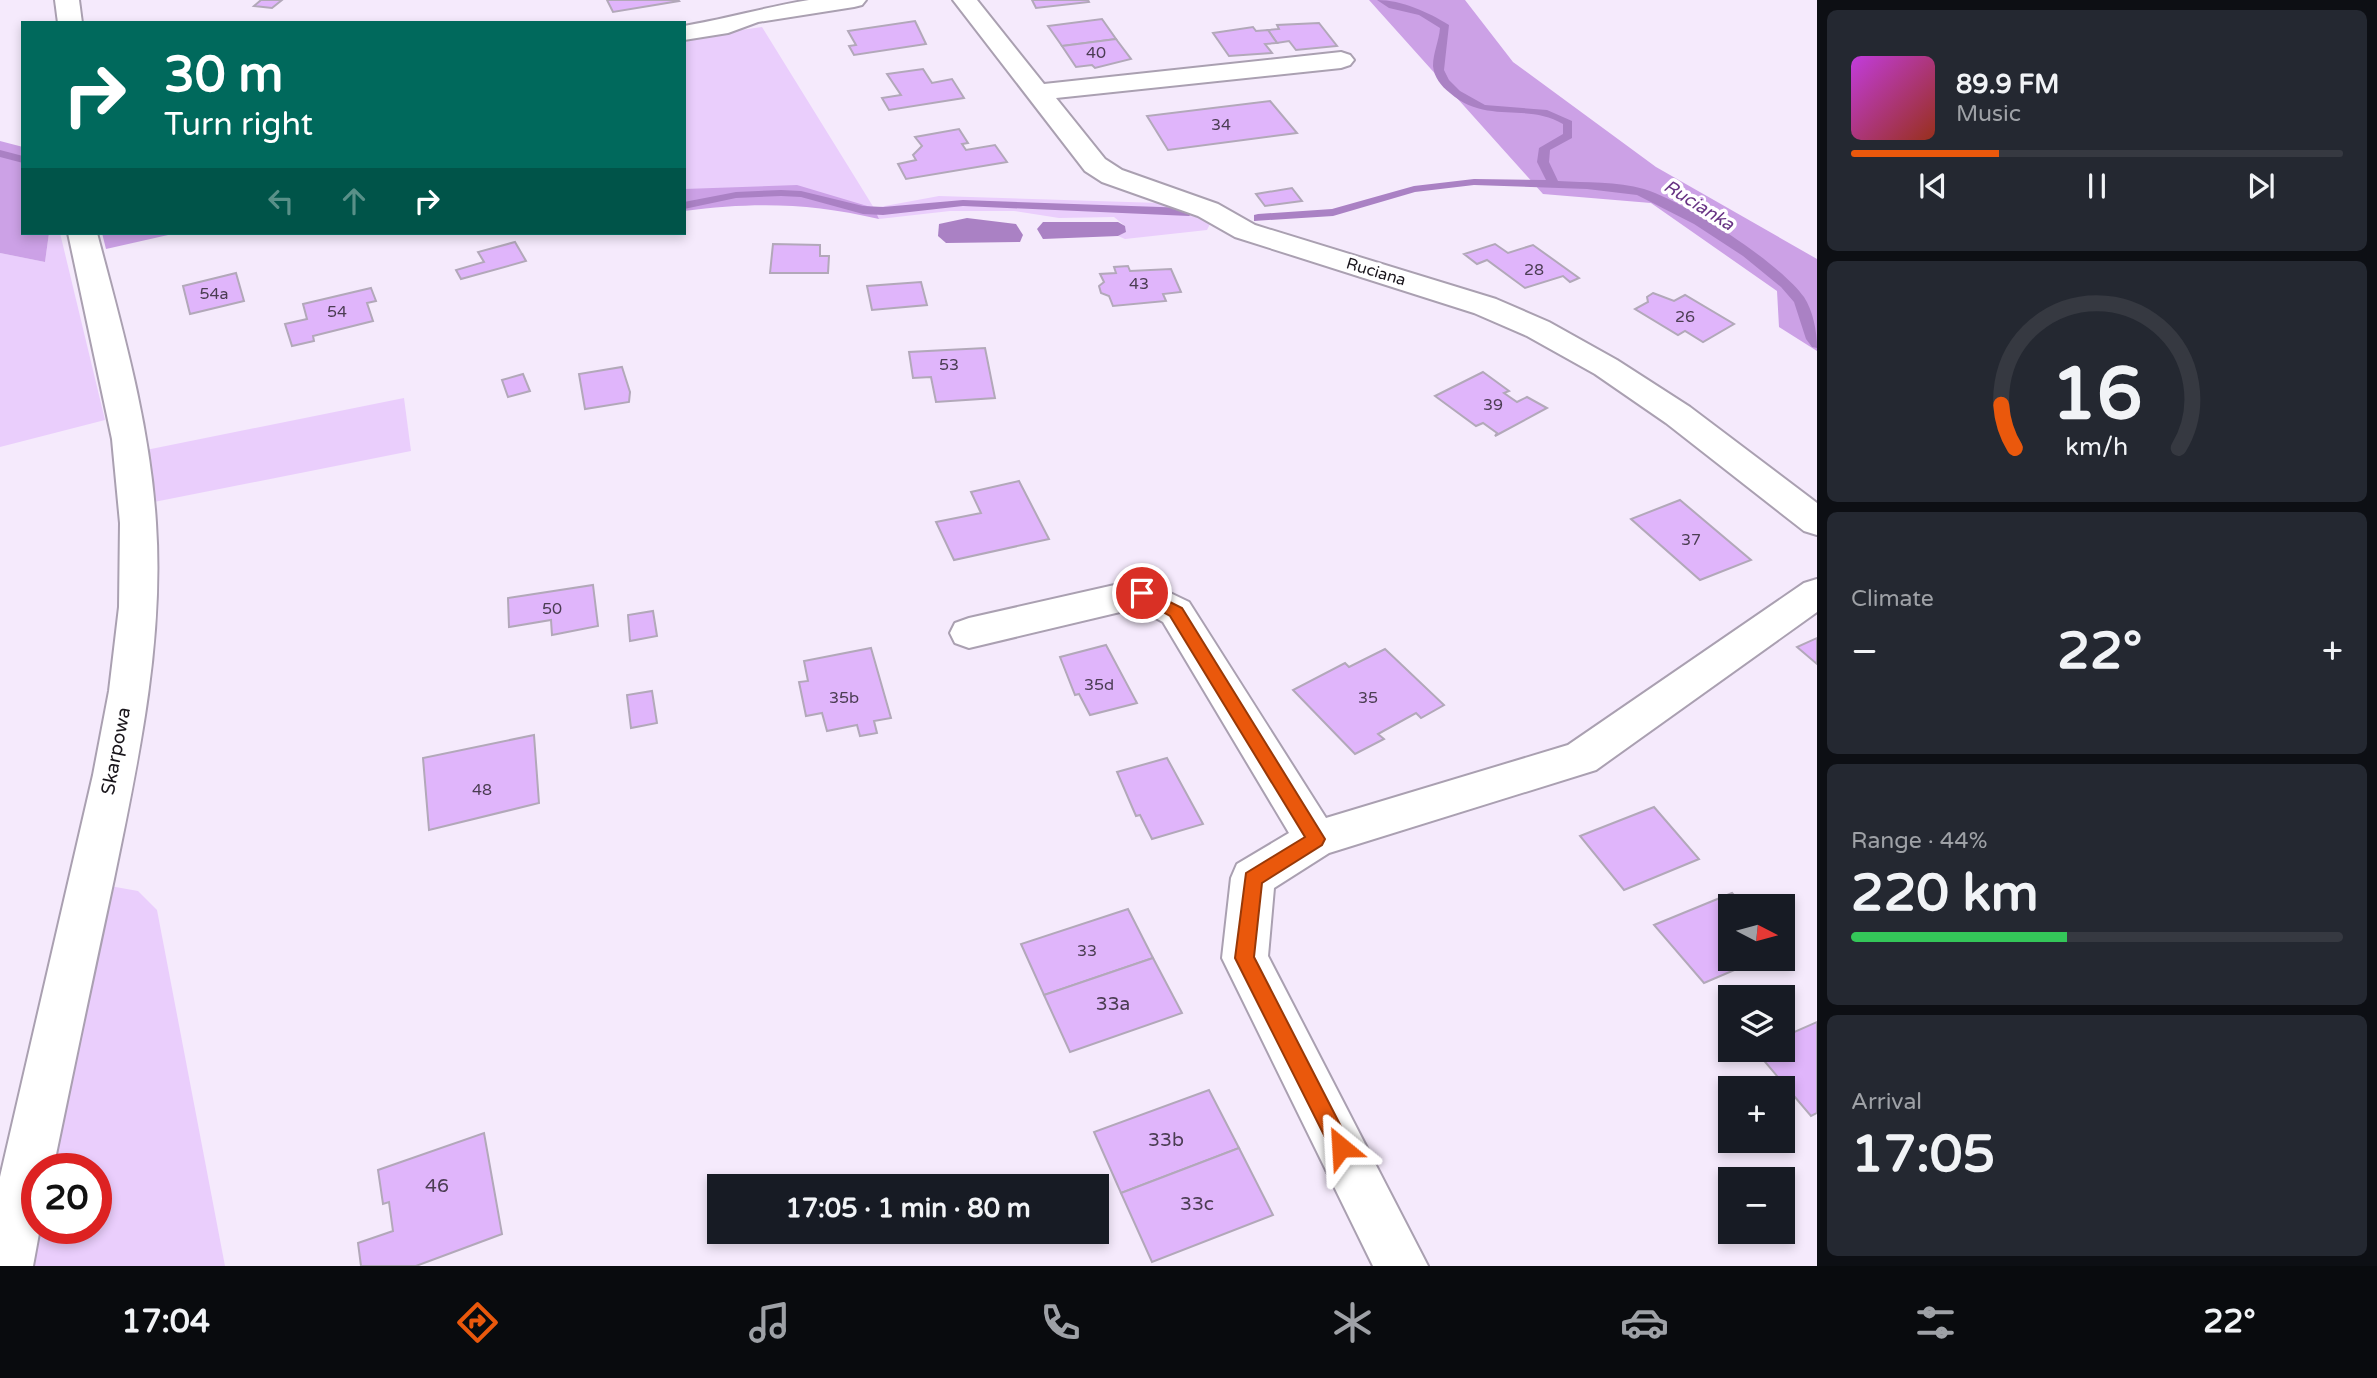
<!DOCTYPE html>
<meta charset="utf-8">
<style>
body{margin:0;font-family:"Varela Round",sans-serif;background:#242831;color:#f1f3f6;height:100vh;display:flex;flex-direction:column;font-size:26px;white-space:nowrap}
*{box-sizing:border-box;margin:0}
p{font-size:23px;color:#9ea1a6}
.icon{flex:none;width:38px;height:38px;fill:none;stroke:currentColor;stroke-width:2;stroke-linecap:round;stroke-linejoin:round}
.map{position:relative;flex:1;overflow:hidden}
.sheet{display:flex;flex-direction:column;gap:10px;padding:10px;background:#0d0f14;width:560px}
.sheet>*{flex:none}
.guide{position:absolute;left:21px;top:21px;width:665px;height:214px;border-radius:0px;box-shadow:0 4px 10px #0003;background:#00695c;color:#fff;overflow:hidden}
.needle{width:46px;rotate:96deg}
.tools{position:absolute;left:1718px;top:894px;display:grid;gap:14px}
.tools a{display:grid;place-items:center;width:77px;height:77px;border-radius:0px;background:#171b24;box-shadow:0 4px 10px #0003;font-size:35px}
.speed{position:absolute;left:21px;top:1153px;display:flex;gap:14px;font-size:35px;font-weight:700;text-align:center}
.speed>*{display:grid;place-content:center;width:91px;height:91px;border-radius:50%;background:#171b24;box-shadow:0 4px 10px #0003;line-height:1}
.speed .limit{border:10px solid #d22;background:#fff;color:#111}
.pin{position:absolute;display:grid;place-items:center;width:60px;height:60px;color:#fff;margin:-30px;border:4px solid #fff;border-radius:50%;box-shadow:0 2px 7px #0007}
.me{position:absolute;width:77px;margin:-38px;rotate:333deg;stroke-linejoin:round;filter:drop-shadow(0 0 5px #0008)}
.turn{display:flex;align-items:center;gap:24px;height:147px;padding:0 28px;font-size:32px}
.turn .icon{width:91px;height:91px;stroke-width:2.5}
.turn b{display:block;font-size:49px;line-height:60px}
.lanes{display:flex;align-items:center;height:66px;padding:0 28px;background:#0003;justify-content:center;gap:35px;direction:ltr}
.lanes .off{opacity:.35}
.big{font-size:52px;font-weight:800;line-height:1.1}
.sheet .tile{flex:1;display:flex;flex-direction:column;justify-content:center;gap:10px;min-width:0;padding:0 24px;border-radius:10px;background:#242831}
.sheet .dial{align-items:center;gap:0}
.dial svg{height:182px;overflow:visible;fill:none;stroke:#363941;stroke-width:7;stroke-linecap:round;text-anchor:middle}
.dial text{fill:#f1f3f6;stroke:none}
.song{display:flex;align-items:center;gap:21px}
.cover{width:84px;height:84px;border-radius:10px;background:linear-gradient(135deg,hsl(290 70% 55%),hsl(10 70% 35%))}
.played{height:7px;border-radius:4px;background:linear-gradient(90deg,#ea580c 30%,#363941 30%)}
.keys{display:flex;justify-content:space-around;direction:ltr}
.heat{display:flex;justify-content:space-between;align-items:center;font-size:38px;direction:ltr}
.charge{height:10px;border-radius:5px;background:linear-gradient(90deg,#34c759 44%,#363941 0)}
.trip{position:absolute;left:707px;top:1174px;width:402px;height:70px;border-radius:0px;background:#171b24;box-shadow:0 4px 10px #0003;font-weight:800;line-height:70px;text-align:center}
.tab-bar{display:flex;height:112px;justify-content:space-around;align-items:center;background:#090b0e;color:#9ea1a6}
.tab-bar .icon{width:49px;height:49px}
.tab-bar .on{color:#ea580c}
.tab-bar b{font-size:32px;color:#f1f3f6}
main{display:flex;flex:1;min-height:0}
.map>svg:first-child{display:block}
.green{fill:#eacefc}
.forest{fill:#cca1e6}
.water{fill:#aa81c4}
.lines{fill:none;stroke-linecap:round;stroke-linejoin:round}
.stream{fill:#aa81c4;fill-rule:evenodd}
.building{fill:#e0b5fb;stroke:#b2a8b9;stroke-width:2}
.minor-casing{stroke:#aaa0b1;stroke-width:4}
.minor{fill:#fff;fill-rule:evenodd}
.route{fill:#ea580c;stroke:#983908;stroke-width:2}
.labels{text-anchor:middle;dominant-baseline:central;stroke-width:7;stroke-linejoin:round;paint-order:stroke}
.number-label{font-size:16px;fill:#4b3d53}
.far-street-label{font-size:16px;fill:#19151b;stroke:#fff}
.far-water-label{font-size:18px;font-style:italic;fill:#683384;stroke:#fff}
.street-label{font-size:19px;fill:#19151b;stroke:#fff}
.near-number-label{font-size:19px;fill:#4b3d53}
</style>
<main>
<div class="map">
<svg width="1817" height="1266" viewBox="0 0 1817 1266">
<rect width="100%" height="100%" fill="#f5eafc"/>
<g class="green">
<path d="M762,27L874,208L939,196L1160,203L1185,206L1211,222L1207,230L1125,239L1118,236L1126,232L1125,226L1114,217L1059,218L1014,211H950L879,219L873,208L717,189H684V38Z"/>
<path d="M49,233H60L105,420L0,447V253L45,262Z"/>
<path d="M404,398L411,451L154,502L141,451Z"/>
<path d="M110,886L138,891L157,910L225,1266H26L37,1228H96V1169H47Z"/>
</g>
<g class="forest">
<path d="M1369,0H1465L1513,62L1656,167L1817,259V351L1779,327L1777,291L1651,203L1543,194Z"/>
<path d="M0,141L23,147V233H49L45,262L0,253Z"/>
<path d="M797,185L874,208L879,219C809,203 756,202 684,211V189Z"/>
<path d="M102,233H177L106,249Z"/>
</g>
<g class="water">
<path d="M967,218L1016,224L1023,235L1020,242L946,243L938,236L939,224Z"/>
<path d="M1043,222H1118L1125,226L1126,232L1118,236L1043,239L1037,229Z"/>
</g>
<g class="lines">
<g class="stream">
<path d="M1377,0C1402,0 1428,12 1449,25L1444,70L1449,80L1460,91L1485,105L1547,110L1572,121V138L1550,150L1549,162L1558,181C1586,183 1617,181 1644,189C1684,201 1780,263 1804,297C1813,311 1817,331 1817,348L1812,347L1806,339L1794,302L1781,287L1743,256L1694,224L1637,195L1587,189L1474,185L1415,192L1333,216L1254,221V215L1258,214L1332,209L1414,186L1474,179L1546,180L1537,162L1539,148L1563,134V124C1526,102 1486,125 1450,93C1441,86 1434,77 1433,66C1433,53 1439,41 1440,28L1419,15L1389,8Z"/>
<path d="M0,150L23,156V163L0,157Z"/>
<path d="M781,190L801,191L863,206L883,207L963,200L1189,208L1195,212L1189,216L963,206L883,215L863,214L801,197L781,196L736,198L684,209V202L736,192Z"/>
</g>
</g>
<g class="building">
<path d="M261,0H282L272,8L254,6Z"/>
<path d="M607,0H678L679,1L613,12Z"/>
<path d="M1032,0H1088L1089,2L1036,8Z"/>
<path d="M1102,19L1116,39L1062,46L1048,26Z"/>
<path d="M915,21L926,44L854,55L849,46L856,45L848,31Z"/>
<path d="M1319,23L1337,46L1296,50L1289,41L1277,43L1268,30L1279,29L1277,25Z"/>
<path d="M1253,27L1256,31L1268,30L1277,43L1265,44L1272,53L1229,56L1213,33Z"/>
<path d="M1116,39L1131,59L1095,68L1092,65L1076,67L1062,46Z"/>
<path d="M923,69L932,83L952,79L964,98L889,110L882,98L901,95L887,74Z"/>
<path d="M1270,101L1297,133L1168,150L1147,116Z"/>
<path d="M959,129L968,143L962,144L966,150L995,145L1007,162L906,179L898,164L916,160L913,155L922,146L915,137Z"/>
<path d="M1292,188L1302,201L1265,206L1256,194Z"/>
<path d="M515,242L526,261L461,279L456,270L484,262L478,252Z"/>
<path d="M773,244L820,245V256H829L828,273H770Z"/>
<path d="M1495,244L1508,253L1533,245L1579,278L1570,282L1563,276L1525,288L1487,260L1477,264L1464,254Z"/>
<path d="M1128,266L1130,271L1171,269L1181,292L1163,294L1166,301L1113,306L1109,296L1101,293L1099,286L1104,282L1100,274L1116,273L1114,267Z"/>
<path d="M236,273L244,301L190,314L183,286Z"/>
<path d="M921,282L927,305L872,310L867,286Z"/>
<path d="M371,288L376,301L367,303L373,321L313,336L314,341L292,346L285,324L307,319L303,304Z"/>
<path d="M1653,293L1674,301L1685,295L1734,324L1703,342L1685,331L1678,335L1635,309L1648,302L1647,297Z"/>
<path d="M985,348L995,398L936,402L931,377L913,378L909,352Z"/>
<path d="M622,367L630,392L629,402L585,409L579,374Z"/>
<path d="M1483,372L1509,391L1504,393L1517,402L1527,397L1547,408L1495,436L1497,433L1483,423L1476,426L1435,396Z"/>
<path d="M523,374L530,391L508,397L502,380Z"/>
<path d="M1019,481L1049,539L954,560L936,522L981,513L971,492Z"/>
<path d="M1680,500L1751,560L1700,580L1631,519Z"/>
<path d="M593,585L598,626L552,635L551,620L509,627L508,598Z"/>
<path d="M653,611L657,636L630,641L628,615Z"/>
<path d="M1817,638V664L1797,647Z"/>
<path d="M1106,645L1137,703L1090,715L1079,694L1075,695L1060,657Z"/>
<path d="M871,648L891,718L874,721L877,733L860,736L857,725L827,731L822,713L806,716L799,682L808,681L804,661Z"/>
<path d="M1385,649L1444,705L1421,718L1416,713L1378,734L1384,739L1355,754L1293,690L1345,663L1349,667Z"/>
<path d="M652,691L657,723L631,728L627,695Z"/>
<path d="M534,735L539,803L429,830L423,758Z"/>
<path d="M1167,758L1203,824L1152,839L1140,815L1136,816L1117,772Z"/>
<path d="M1654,807L1699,859L1624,890L1580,836Z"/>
<path d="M1732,893L1744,906H1731V959H1760L1704,983L1654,925Z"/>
<path d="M1128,909L1153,958L1044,995L1021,944Z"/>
<path d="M1153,958L1182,1013L1070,1052L1044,995Z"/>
<path d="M1817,1022V1113L1811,1116L1755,1050H1783V1037Z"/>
<path d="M1209,1090L1239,1148L1121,1193L1094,1132Z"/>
<path d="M484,1133L502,1234L416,1266H361L358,1243L393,1231L389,1202L383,1204L378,1170Z"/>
<path d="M1239,1148L1273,1215L1152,1262L1121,1193Z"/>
</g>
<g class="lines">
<defs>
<g id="minor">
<path d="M55,0H79L82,23H58Z"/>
<path d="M809,0H866L862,5L854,7L758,22L728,33L684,40V26C726,19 766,7 809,0Z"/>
<path d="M953,0H977L1044,84L1341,52L1350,55L1354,60L1350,65L1341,68L1056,98L1105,159L1122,170L1218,204L1255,225L1496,299L1549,322L1617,360L1690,407L1817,503V535L1804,531L1666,423L1595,374L1527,336L1474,313L1235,237L1198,216L1102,182L1085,171Z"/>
<path d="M68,233H97C122,328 150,424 156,523C164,643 138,762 114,879C93,976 73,1072 53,1169H37V1228H40L33,1266H0V1177L93,775L109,691L119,607L120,523L112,439Z"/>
<path d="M1141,579L1189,602L1326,818L1568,745L1804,583L1817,579V612L1596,770L1329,853L1274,888L1268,956L1428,1266H1373L1222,958L1231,878L1237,864L1289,833L1163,622L1137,608L969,648L955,643L950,633L955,623L969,618Z"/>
</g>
</defs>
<use href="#minor" class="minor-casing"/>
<use href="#minor" class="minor"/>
</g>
<path class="route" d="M1142,588L1182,608L1325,839L1322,845L1262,883L1254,957L1348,1140L1351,1147L1348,1155L1341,1158L1334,1155L1235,958L1246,873L1305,837L1170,616L1136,597L1134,593Z"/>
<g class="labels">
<g class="number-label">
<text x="1096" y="53">40</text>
<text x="1221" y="125">34</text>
<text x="1534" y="270">28</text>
<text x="1139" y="284">43</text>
<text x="214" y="294">54a</text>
<text x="337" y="312">54</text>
<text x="1685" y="317">26</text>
<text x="949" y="365">53</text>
<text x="1493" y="405">39</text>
<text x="1691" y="540">37</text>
<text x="552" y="609">50</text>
<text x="1099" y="685">35d</text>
<text x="844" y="698">35b</text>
<text x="1368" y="698">35</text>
<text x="482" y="790">48</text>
<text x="1087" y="951">33</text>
</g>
<g class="far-street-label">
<text transform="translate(1376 272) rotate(17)">Ruciana</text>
</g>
<g class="far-water-label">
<text transform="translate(1699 205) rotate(32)">Rucianka</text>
</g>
<g class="street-label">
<text transform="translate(116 751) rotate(-79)">Skarpowa</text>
</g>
<g class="near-number-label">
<text x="1113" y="1004">33a</text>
<text x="1166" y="1140">33b</text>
<text x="437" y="1186">46</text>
<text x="1197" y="1204">33c</text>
</g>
</g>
</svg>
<div class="tools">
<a><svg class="needle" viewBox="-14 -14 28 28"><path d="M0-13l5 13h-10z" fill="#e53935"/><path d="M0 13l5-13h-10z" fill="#9ea1a6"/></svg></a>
<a><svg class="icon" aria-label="layers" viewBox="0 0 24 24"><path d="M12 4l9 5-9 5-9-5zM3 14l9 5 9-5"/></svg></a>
<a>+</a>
<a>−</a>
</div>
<div class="speed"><div class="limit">20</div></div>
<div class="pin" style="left:1142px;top:593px;background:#d93025"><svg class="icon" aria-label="arrive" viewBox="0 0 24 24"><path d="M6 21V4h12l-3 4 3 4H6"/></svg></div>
<svg class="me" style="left:1341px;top:1147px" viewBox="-20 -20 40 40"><path d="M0-17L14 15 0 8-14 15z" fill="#ea580c" stroke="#fff" stroke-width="4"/></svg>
<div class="trip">17:05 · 1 min · 80 m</div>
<div class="guide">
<div class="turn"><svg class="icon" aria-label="right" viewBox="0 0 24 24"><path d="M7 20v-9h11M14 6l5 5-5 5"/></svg><div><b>30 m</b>Turn right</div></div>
<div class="lanes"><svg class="icon off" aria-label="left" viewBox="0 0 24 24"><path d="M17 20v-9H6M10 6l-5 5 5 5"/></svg><svg class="icon off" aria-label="ahead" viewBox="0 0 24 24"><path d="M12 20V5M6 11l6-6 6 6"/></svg><svg class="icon" aria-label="right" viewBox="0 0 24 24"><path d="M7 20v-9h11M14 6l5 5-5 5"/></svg></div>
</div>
</div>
<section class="sheet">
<div class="tile">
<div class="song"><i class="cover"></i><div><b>89.9 FM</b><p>Music</p></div></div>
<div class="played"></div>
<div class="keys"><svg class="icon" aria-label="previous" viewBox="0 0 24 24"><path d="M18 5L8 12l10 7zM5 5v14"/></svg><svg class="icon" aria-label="pause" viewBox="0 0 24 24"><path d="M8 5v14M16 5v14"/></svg><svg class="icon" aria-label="next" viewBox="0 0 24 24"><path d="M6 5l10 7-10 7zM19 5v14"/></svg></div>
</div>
<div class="tile dial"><svg viewBox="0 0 100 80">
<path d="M14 69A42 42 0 1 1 86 69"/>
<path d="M14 69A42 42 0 0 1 8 50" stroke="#ea580c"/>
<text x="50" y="56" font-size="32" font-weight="700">16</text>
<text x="50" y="72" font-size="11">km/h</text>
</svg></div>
<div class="tile"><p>Climate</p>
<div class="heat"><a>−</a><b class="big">22°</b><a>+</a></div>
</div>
<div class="tile"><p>Range · 44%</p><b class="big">220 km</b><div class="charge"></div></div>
<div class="tile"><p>Arrival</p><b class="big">17:05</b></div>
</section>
</main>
<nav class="tab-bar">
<b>17:04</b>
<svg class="icon on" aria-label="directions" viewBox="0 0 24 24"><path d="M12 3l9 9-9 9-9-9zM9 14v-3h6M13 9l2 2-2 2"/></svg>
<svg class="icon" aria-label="music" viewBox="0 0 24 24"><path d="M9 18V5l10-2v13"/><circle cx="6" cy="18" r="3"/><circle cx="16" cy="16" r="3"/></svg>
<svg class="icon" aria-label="phone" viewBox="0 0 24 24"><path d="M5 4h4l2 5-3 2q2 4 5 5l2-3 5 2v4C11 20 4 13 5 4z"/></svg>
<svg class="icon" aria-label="climate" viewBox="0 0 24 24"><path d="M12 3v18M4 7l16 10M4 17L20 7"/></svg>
<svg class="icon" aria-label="car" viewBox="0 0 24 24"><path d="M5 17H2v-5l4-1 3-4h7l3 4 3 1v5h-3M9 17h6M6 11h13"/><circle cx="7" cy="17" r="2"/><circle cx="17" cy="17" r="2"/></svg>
<svg class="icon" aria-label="filters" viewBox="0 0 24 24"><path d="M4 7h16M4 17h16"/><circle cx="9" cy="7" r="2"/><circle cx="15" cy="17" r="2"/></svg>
<b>22°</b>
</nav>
